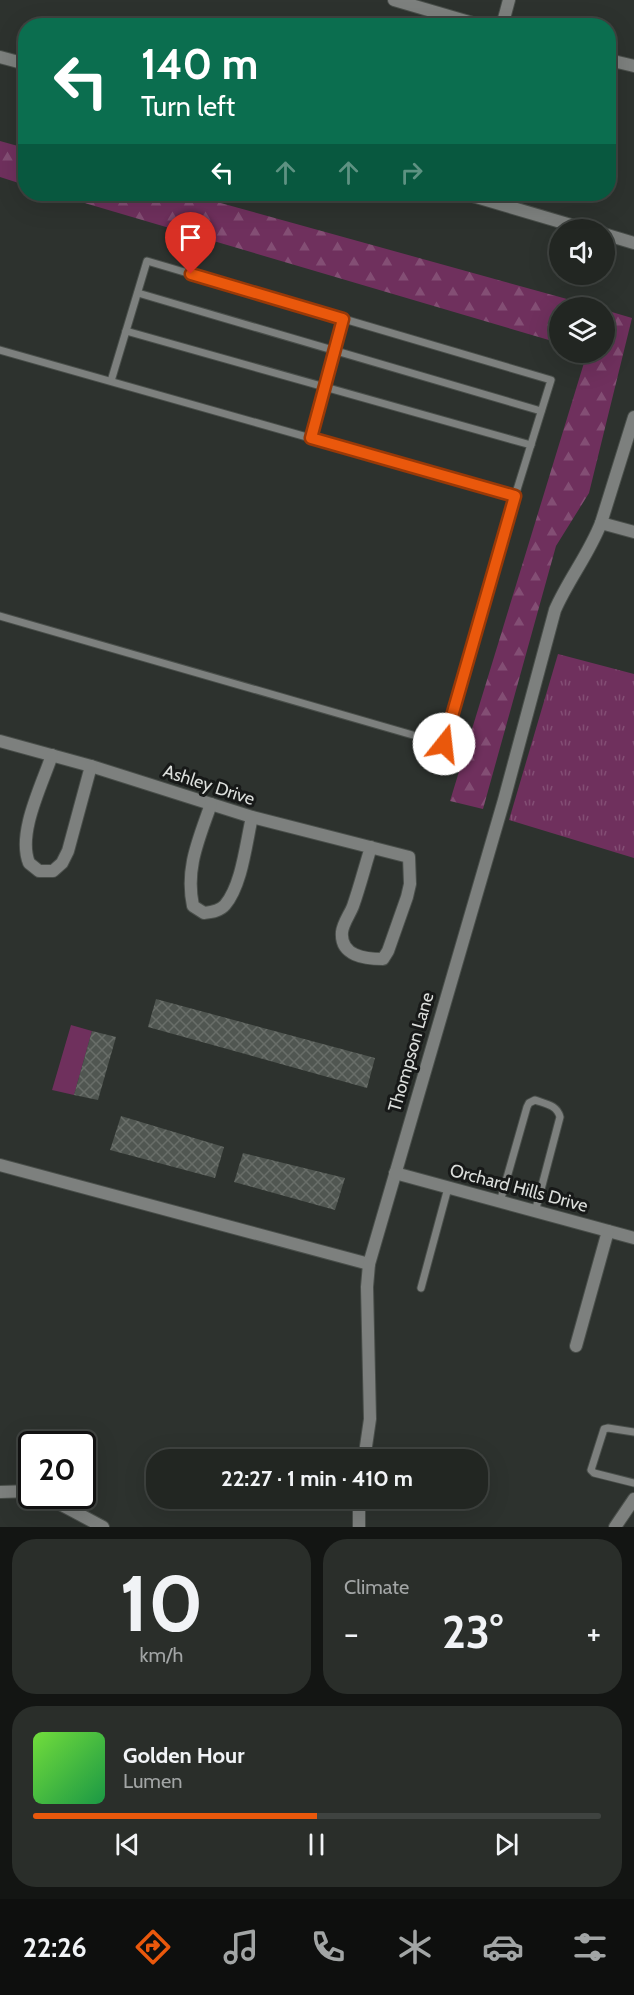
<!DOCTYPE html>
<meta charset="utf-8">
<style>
body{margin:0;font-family:Cabin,sans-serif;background:#2a2e2a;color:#f1f3f6;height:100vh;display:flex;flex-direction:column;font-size:22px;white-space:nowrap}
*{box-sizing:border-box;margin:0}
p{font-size:20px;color:#a2a5a5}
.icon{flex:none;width:33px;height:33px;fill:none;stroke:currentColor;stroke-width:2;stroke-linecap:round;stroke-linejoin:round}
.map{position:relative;height:1527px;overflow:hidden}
.details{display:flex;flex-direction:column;gap:12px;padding:12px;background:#131513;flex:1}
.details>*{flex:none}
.top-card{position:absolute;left:18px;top:18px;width:598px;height:183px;border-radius:24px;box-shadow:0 6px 24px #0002,0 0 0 2px #3f4340;background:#0b6e4f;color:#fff;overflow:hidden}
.fabs{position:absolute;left:549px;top:219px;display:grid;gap:12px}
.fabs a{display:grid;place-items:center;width:66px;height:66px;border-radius:50%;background:#222622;box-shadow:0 6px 24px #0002,0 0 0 2px #3f4340;font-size:30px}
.speed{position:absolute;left:18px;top:1431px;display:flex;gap:12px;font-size:30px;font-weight:700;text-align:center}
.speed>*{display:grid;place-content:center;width:78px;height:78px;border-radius:50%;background:#222622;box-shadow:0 6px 24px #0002,0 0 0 2px #3f4340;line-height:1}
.speed .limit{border:3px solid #111;border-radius:9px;background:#fff;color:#111}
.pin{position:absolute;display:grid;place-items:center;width:51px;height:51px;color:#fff;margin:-62px -26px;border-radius:50% 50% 50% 0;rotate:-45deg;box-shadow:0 0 6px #0007}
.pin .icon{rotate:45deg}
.me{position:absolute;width:66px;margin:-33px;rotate:16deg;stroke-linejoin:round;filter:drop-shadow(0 0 4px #0008)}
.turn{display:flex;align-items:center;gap:21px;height:126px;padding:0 24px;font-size:27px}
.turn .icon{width:78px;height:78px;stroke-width:2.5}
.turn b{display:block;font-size:42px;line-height:51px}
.lanes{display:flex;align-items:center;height:57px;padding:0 24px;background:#0003;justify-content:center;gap:30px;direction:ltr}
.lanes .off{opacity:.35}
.big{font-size:45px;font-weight:700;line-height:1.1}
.details .card{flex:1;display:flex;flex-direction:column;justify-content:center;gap:9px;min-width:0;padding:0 21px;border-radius:24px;background:#2a2e2a}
.details .dial{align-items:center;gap:0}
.dial b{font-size:78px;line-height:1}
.song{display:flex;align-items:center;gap:18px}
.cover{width:72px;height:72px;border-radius:9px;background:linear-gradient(135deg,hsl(100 70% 55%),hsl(140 70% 35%))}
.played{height:6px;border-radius:3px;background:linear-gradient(90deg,#ea580c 50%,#3f4340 50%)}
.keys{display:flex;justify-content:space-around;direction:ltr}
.heat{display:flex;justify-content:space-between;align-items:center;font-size:33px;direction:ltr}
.details .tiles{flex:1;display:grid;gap:12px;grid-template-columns:1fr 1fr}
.card:last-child{grid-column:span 2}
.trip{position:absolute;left:146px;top:1449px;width:342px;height:60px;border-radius:24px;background:#222622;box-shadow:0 6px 24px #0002,0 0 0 2px #3f4340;font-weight:700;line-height:60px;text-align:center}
.tabs{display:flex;height:96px;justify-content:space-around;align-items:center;background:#0e0f0e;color:#a2a5a5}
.tabs .icon{width:42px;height:42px}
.tabs .on{color:#ea580c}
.tabs b{font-size:27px;color:#f1f3f6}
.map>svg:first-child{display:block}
.grass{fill:url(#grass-tufts)}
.forest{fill:url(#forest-firs)}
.park{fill:#6f305d}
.building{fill:url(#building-cross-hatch)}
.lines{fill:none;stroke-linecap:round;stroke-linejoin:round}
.service-casing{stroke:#494e4a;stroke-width:9}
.minor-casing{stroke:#494e4a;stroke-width:14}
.service{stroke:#7d807e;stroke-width:7}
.minor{stroke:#7d807e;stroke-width:12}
.route-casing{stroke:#983908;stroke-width:15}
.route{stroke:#ea580c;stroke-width:10}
.labels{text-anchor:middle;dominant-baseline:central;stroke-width:6;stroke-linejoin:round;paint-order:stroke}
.street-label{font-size:18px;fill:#dbdedb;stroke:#171918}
</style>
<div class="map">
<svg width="634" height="1527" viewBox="0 0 634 1527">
<defs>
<pattern id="grass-tufts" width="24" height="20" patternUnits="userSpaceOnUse" patternTransform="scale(1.5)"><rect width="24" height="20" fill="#6f305d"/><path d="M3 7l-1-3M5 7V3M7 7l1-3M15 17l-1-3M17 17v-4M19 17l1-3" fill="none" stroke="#834e74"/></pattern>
<pattern id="forest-firs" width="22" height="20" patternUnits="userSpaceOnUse" patternTransform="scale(1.5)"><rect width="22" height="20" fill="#6f305d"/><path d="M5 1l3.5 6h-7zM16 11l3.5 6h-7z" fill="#834e74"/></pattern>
<pattern id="building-cross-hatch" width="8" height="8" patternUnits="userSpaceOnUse" patternTransform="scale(1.5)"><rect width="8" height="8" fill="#505651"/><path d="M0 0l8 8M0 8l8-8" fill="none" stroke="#696e69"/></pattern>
</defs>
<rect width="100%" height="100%" fill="#2d322e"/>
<path class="grass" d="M558,654L634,674V858L509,820Z"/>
<g class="forest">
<path d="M0,141L25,148V185L0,177Z"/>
<path d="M54,194H188L596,307L560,308L559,343Z"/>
<path d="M605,310L632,318L589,493L556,546L483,809L450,801L587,353L604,352Z"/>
</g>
<path class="park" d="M71,1025L92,1031L74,1095L52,1090Z"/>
<g class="building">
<path d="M156,999L375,1058L367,1088L148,1027Z"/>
<path d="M92,1031L116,1037L98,1100L74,1095Z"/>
<path d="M121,1116L224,1147L215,1178L110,1150Z"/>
<path d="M243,1153L345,1178L335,1210L234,1182Z"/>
</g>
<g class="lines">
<defs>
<g id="service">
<path d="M138,293L541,411"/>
<path d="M126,331L531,445"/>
<path d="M0,350L515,496L444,744L0,616"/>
<path d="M111,381L147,261L551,380L515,496"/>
<path d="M311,438L343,319"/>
<path d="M500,1202L527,1107L529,1103L535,1100C546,1104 557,1105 560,1117L535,1212"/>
<path d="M421,1288L448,1188"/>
<path d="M634,1432L608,1428L604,1429L591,1470L594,1473L634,1483"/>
</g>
<g id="minor">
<path d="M394,0L483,26"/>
<path d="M502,26L509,0"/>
<path d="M0,57L26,64"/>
<path d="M609,60L634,66"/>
<path d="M466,194L588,230"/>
<path d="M604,234L634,243"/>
<path d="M601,523L634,417"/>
<path d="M0,741L91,766L252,817L409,857L410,884L407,897L388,951L383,959C365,959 340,956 342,932C343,923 350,914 353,906C360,886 365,866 371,847"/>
<path d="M52,755C42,785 17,833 29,863L39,871H53L62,863L68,851L91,766"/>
<path d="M211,804C199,839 185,868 193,906L204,913C211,912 220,911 225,905C242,885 246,843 252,817"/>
<path d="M0,1165L369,1264L504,800L555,610C568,580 589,554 601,523L634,532"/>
<path d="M395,1173L634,1238"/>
<path d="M576,1346L608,1231"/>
<path d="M364,1460L370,1419L367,1287L369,1264"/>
<path d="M0,1492L32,1491"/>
<path d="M45,1496L103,1527"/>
<path d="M359,1527V1498"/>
<path d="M615,1527L634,1499"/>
</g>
</defs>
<use href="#service" class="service-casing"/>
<use href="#minor" class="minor-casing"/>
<use href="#service" class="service"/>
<use href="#minor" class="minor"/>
</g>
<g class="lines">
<defs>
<path id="route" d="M191,274L343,319L311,438L515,496L444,744"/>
</defs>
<use href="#route" class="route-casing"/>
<use href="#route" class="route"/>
</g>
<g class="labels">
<g class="street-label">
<text transform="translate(209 785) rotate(18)">Ashley Drive</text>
<text transform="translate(411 1052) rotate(-74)">Thompson Lane</text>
<text transform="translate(519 1188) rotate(15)">Orchard Hills Drive</text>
</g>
</g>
</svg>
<div class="fabs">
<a><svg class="icon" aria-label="sound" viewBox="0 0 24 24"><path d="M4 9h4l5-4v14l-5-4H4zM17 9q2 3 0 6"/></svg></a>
<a><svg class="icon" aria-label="layers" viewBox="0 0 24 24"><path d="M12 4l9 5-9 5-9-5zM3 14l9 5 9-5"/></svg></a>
</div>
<div class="speed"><div class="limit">20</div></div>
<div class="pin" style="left:191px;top:274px;background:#d93025"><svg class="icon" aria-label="arrive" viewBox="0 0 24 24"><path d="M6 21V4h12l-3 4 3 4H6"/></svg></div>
<svg class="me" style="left:444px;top:744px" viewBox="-20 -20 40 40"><circle r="19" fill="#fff"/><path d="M0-13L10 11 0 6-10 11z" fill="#ea580c"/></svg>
<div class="trip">22:27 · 1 min · 410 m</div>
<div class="top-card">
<div class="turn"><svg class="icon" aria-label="left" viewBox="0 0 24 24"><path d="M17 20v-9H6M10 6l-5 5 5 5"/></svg><div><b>140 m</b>Turn left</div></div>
<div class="lanes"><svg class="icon" aria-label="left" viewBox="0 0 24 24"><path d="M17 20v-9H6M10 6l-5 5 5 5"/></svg><svg class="icon off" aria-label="ahead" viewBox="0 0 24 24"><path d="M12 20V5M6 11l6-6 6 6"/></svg><svg class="icon off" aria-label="ahead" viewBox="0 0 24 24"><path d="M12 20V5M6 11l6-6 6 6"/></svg><svg class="icon off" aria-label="right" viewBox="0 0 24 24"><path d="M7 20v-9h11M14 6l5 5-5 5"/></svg></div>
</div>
</div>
<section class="details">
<div class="tiles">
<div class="card dial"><b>10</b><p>km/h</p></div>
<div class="card"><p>Climate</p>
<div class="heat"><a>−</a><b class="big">23°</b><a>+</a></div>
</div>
<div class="card">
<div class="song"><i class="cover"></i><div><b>Golden Hour</b><p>Lumen</p></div></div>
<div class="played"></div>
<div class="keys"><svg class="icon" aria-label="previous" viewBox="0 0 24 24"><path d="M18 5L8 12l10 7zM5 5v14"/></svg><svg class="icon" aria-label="pause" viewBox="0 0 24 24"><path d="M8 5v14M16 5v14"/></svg><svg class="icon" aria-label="next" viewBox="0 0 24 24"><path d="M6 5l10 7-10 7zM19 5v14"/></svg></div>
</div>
</div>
</section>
<nav class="tabs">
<b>22:26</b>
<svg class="icon on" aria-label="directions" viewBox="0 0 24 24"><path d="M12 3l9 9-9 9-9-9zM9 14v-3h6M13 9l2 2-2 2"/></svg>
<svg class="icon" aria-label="music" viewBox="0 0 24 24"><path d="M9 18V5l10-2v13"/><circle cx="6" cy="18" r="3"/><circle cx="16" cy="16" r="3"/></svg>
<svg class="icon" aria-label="phone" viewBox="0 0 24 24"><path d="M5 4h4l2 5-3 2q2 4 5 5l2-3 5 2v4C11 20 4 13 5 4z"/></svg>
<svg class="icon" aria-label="climate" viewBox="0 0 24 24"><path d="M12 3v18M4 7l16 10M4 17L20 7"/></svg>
<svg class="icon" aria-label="car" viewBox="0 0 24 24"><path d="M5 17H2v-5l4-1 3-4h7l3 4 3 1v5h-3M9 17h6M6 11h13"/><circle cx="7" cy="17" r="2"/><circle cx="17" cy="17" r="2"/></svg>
<svg class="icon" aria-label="filters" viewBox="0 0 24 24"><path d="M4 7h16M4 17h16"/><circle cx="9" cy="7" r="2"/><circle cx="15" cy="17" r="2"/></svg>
</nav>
